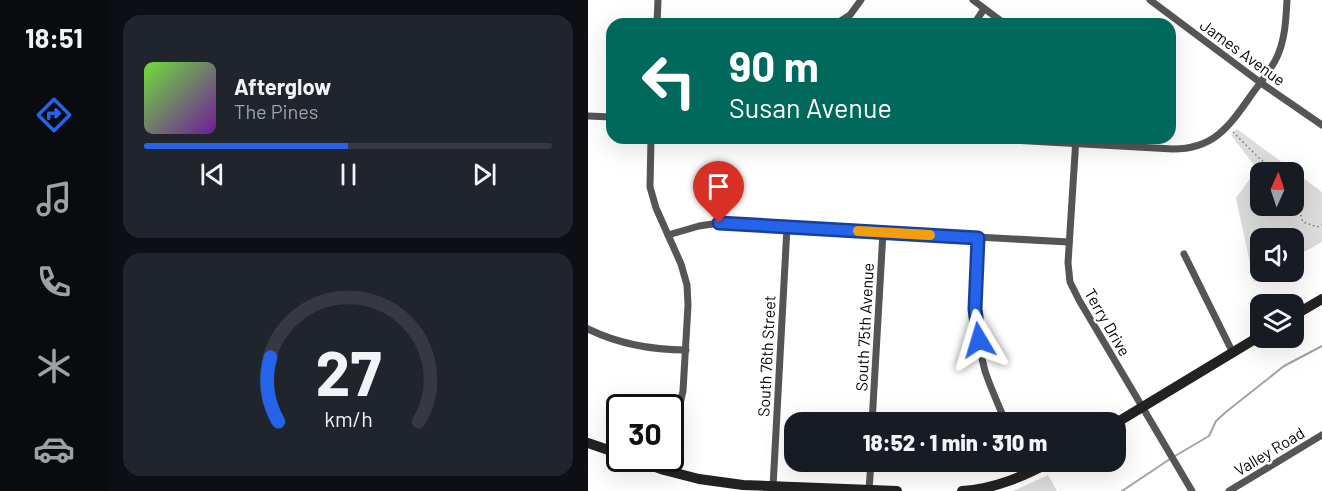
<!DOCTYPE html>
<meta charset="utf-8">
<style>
body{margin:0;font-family:Barlow,sans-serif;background:#20242c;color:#f1f3f6;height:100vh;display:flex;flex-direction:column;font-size:22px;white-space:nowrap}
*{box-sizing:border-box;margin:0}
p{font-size:20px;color:#9ea1a6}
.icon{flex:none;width:33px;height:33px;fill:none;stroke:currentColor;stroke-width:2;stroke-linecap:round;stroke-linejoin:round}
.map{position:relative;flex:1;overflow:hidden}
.panel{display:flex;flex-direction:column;gap:15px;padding:15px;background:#0d0f14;width:480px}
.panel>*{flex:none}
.banner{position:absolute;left:18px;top:18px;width:570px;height:126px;border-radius:18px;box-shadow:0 6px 24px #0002;background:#00695c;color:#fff;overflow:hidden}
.needle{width:39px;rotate:3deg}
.tools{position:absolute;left:662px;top:162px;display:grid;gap:12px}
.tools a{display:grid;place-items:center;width:54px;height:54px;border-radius:12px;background:#171b24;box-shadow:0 6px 24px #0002;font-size:30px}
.speed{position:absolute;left:18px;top:394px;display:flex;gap:12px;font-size:30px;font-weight:700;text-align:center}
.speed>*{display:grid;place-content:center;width:78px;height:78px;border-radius:50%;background:#171b24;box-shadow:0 6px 24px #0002;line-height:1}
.speed .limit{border:3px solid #111;border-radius:9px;background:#fff;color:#111}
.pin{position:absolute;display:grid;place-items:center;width:51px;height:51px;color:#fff;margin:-62px -26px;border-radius:50% 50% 50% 0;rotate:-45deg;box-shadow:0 0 6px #0007}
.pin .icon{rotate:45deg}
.me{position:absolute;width:66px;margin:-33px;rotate:353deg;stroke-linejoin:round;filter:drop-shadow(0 0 4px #0008)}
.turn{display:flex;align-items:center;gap:21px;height:126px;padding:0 24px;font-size:27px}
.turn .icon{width:78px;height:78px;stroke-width:2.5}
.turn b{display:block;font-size:42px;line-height:51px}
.panel .card{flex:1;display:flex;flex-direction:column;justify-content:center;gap:9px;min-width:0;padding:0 21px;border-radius:18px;background:#20242c}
.panel .dial{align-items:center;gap:0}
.dial svg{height:156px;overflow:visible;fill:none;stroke:#363941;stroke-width:7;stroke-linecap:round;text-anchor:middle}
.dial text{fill:#f1f3f6;stroke:none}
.song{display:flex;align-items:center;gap:18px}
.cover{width:72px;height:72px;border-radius:9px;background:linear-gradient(135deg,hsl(100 70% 55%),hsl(280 70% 35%))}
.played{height:6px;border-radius:3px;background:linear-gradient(90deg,#2563eb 50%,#363941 50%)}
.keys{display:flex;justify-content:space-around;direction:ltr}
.trip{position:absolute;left:196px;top:412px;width:342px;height:60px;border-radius:18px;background:#171b24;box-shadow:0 6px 24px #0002;font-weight:800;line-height:60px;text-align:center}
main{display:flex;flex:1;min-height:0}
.menu{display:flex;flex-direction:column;width:108px;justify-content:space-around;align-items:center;background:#090b0e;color:#9ea1a6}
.menu .icon{width:42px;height:42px}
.menu .active{color:#2563eb}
.menu b{font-size:27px;color:#f1f3f6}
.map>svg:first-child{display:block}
.green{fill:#dcdcdc;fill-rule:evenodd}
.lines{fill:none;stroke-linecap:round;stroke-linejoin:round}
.stream{stroke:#a3a3a3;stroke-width:2}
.path{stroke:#777;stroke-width:1.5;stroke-dasharray:1.5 3;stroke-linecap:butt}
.street{stroke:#555;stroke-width:7}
.secondary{stroke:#222;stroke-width:10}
.route-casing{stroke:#184099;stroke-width:15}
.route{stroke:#2563eb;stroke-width:10}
.slow{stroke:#f59e0b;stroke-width:10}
.labels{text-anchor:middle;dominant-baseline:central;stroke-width:4.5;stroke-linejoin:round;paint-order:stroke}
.street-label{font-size:16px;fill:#000;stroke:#fff}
</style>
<main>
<nav class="menu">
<b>18:51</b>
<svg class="icon active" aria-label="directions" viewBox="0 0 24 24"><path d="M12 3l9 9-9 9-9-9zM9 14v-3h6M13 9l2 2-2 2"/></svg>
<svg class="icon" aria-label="music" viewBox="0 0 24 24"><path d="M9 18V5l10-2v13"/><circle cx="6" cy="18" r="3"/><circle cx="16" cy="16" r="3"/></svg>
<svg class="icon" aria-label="phone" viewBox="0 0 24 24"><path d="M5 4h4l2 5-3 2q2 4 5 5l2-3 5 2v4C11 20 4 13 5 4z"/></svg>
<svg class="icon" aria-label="climate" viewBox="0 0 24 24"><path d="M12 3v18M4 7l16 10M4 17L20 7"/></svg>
<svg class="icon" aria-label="car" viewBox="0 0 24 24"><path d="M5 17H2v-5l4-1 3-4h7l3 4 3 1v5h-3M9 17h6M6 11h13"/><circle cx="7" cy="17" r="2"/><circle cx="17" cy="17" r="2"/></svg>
</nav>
<section class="panel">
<div class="card">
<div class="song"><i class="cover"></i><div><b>Afterglow</b><p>The Pines</p></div></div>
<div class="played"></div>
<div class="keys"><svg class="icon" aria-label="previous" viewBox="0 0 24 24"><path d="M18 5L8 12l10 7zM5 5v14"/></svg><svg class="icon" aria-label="pause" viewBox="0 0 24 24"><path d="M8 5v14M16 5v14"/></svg><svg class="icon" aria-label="next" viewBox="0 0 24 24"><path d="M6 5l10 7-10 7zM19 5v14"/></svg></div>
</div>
<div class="card dial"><svg viewBox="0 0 100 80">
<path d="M14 69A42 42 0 1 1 86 69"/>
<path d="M14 69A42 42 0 0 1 10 36" stroke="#2563eb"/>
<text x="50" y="56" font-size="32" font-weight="700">27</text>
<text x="50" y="72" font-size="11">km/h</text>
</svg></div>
</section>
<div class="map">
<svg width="734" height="491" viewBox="0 0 734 491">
<rect width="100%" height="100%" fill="#fff"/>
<g class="green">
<path d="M649,129L734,192V242L705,258V238H672V272H683L666,282L648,198L669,169L643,135ZM672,172H705V206H672Z"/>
<path d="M460,475L469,491H425Z"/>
</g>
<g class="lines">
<g class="stream">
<path d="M587,456L621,436L628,421L638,412L696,366L734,346"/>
<path d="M534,491L582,459"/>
</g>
<g class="path">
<path d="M645,132L673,160L697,172"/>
<path d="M705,177L708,178C713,193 709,207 715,222L729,227L734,225"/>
</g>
<g class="street">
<path d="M385,0L417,24"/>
<path d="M562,0L673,83L734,125"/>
<path d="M69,24L70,0"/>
<path d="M248,24L262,15L273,0"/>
<path d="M386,24L396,9"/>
<path d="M0,116L24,117"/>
<path d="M63,138L62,187L68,208L93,264L99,285L100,305L95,391L82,447"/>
<path d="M389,138L585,149C627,149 642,125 664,94C672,83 682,71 688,59C697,41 698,20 699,0"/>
<path d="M488,138L480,263L482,282L491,300L604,491"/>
<path d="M80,235L111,226L131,223L481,242"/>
<path d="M390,238C387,282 385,328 397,371C403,389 411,406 418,423"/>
<path d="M596,254L645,353"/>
<path d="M0,329C31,344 63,350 98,350"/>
<path d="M284,423L295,232"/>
<path d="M76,470L79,459"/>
<path d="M185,487L199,227"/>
<path d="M281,490L283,462"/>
<path d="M641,491L734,435"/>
</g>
<g class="secondary">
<path d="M705,316L734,299"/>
<path d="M528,423L672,336"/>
<path d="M0,443L32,454"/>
<path d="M45,459L76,470L111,479L155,485L309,491"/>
<path d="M374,491C406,489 434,477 462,462"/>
</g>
</g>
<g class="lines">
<defs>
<path id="route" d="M131,223L390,238L387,309L391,340"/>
</defs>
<use href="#route" class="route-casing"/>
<use href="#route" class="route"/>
<path class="slow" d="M270,231L342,235"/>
</g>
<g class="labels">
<g class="street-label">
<text transform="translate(655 52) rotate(36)">James Avenue</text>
<text transform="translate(520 322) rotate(60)">Terry Drive</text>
<text transform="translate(276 327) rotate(-87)">South 75th Avenue</text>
<text transform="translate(178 356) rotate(-87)">South 76th Street</text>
<text transform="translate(681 451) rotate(-31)">Valley Road</text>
</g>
</g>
</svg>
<div class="tools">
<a><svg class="needle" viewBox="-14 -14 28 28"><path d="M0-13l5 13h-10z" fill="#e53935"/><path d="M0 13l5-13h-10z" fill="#9ea1a6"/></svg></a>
<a><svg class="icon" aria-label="sound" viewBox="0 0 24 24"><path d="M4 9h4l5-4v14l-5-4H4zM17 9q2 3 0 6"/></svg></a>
<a><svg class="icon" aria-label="layers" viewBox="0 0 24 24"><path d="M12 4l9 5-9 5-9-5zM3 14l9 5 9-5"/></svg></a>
</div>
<div class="speed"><div class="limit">30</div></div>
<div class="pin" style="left:131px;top:223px;background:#d93025"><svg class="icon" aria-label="arrive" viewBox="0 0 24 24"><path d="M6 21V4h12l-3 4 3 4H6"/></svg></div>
<svg class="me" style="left:391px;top:340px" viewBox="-20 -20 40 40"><path d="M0-17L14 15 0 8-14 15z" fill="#2563eb" stroke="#fff" stroke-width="4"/></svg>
<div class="trip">18:52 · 1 min · 310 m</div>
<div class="banner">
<div class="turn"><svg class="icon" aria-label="left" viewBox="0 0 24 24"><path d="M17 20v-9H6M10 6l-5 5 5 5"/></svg><div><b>90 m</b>Susan Avenue</div></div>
</div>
</div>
</main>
